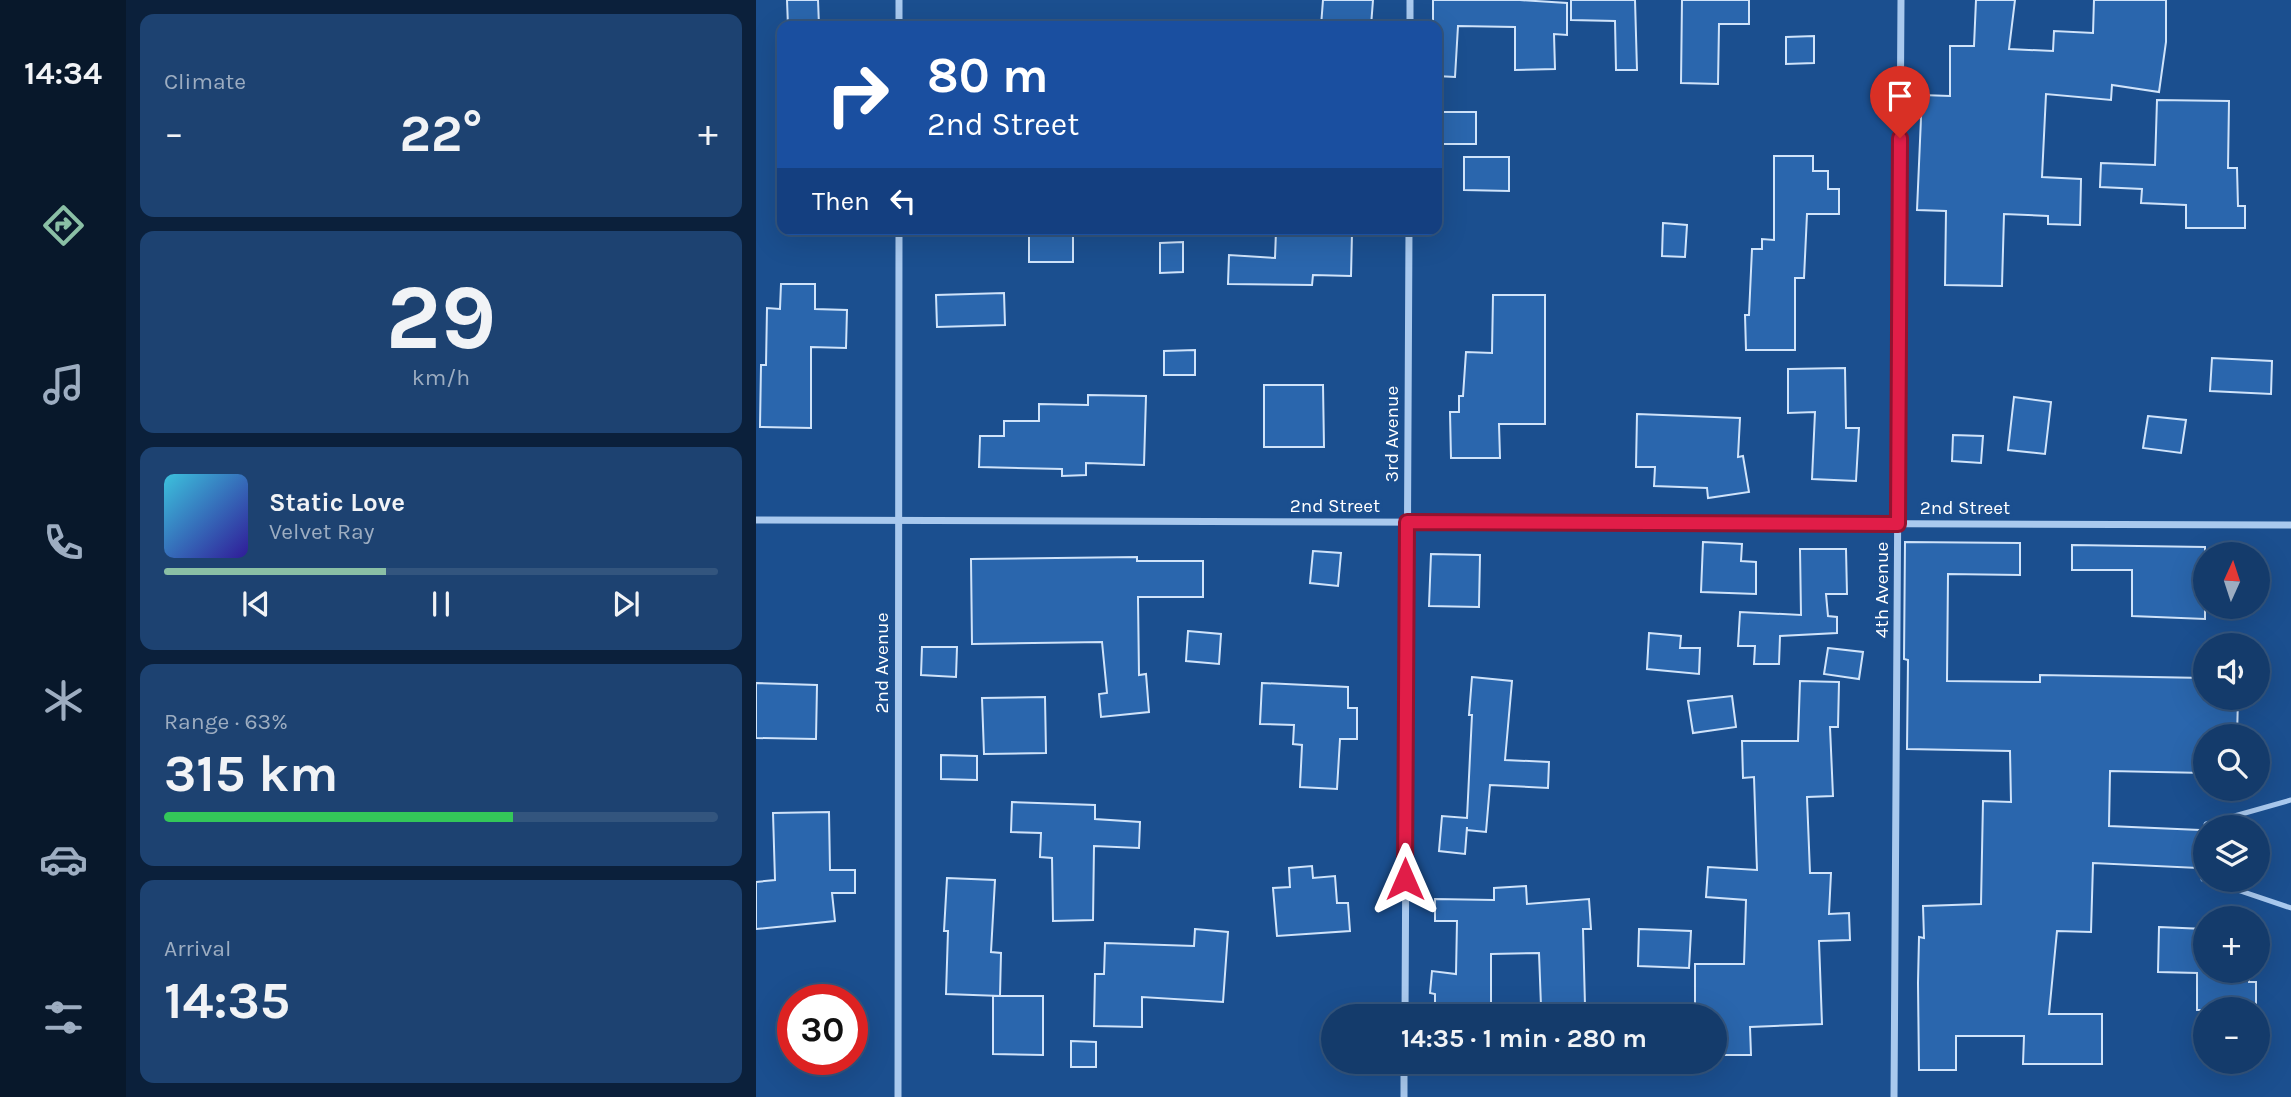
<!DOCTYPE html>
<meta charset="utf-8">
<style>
body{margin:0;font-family:Karla,sans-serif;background:#1d4271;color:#f1f3f6;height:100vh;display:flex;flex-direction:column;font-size:26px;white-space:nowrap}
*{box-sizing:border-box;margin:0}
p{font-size:23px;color:#9dadc1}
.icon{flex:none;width:38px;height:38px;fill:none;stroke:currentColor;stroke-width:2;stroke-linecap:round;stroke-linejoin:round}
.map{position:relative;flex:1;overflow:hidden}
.side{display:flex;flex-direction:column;gap:14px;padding:14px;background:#0b203b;width:630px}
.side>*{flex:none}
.banner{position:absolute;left:21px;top:21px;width:665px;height:214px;border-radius:14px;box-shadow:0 7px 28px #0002,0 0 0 2px #33557e;background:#1a4fa0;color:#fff;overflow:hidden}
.needle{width:46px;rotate:3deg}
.tools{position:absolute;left:1437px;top:542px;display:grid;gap:14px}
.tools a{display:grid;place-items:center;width:77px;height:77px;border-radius:50%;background:#143b6b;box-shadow:0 7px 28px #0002,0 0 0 2px #33557e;font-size:35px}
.speed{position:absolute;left:21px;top:984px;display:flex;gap:14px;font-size:35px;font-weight:700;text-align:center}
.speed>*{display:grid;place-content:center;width:91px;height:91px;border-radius:50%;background:#143b6b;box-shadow:0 7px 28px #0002,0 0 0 2px #33557e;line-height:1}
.speed .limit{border:10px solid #d22;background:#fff;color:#111}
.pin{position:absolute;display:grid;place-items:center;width:60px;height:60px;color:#fff;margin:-72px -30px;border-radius:50% 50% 50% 0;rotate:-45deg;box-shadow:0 0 7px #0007}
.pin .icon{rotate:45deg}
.me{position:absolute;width:77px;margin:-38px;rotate:0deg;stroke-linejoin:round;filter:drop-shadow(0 0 5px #0008)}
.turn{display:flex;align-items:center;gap:24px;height:147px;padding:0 35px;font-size:32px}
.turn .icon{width:91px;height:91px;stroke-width:2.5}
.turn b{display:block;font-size:49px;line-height:60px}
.then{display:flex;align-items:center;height:66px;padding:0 35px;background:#0003;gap:14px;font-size:26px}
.big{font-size:52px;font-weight:700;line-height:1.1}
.side .card{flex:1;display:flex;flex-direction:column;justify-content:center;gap:10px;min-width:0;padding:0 24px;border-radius:14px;background:#1d4271}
.side .dial{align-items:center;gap:0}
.dial b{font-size:91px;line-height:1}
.song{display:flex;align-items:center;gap:21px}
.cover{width:84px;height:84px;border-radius:10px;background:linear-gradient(135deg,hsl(190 70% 55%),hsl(250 70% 35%))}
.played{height:7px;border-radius:4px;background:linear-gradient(90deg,#8abfa5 40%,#33557e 40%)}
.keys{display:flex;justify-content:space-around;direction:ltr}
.heat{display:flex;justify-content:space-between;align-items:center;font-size:38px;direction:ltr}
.charge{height:10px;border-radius:5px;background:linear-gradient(90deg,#34c759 63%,#33557e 0)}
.trip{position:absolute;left:565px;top:1004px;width:406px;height:70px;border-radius:35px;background:#143b6b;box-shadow:0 7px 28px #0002,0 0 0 2px #33557e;font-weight:700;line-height:70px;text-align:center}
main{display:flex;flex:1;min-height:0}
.menu{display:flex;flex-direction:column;width:126px;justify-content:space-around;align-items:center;background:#08182b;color:#9dadc1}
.menu .icon{width:49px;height:49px}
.menu .on{color:#8abfa5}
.menu b{font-size:32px;color:#f1f3f6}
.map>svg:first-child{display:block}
.building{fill:#2a66ad;stroke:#cfe3fa;stroke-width:2}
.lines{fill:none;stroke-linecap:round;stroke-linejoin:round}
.lane{stroke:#a9c9ee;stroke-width:5}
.street{stroke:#a9c9ee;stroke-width:7}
.route-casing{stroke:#92132f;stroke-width:18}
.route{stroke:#e11d48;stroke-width:12}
.labels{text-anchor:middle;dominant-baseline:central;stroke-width:7;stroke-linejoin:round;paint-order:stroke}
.street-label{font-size:19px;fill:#fff;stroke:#1b4f8f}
</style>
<main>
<nav class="menu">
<b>14:34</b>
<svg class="icon on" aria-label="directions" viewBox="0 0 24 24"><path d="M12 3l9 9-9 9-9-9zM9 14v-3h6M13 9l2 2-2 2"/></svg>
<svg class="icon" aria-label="music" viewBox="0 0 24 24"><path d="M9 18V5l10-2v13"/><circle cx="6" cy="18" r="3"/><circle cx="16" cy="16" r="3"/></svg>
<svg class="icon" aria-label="phone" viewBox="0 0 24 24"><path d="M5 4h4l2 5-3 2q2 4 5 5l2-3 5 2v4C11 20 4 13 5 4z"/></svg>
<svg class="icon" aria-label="climate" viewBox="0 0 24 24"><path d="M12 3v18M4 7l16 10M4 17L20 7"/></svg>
<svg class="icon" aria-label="car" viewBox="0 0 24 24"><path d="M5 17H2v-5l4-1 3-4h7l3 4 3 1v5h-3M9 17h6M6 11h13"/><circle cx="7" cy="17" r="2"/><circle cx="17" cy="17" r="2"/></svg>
<svg class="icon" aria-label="filters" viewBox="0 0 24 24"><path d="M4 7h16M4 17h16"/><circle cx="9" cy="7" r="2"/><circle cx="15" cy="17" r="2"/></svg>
</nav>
<section class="side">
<div class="card"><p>Climate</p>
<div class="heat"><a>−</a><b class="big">22°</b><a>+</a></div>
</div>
<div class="card dial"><b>29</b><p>km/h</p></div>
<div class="card">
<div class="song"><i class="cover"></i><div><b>Static Love</b><p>Velvet Ray</p></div></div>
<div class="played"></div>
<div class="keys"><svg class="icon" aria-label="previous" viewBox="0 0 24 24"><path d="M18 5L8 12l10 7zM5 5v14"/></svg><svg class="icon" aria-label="pause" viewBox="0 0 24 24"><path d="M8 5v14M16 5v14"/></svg><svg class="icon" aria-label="next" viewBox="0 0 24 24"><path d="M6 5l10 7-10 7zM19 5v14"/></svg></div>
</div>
<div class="card"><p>Range · 63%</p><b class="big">315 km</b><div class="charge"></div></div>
<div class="card"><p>Arrival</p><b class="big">14:35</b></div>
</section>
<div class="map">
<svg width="1535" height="1097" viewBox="0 0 1535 1097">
<rect width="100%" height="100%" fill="#1b4f8f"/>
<g class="building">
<path d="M31,0H62L63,26H32Z"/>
<path d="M567,0H617L615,26H565Z"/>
<path d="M677,0H764L811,3V35L798,34L799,69L759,70V27L702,26L699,77L681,76V26H677Z"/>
<path d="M815,0H879L881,70H860L859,21L815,20Z"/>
<path d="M926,0H993V24H963L962,84L925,83Z"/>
<path d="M1220,0H1259L1253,49L1297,51L1298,31L1337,33L1338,0H1410V42L1403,92L1356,85L1355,100L1290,94L1286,177L1325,179L1324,225L1292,224V216L1248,214L1246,286L1189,285L1190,211L1161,210L1166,95L1194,96V46H1218Z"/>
<path d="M1058,36V63L1030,64V37Z"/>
<path d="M1401,100L1473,101L1472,168H1481L1482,206H1489V228H1430V205L1385,203L1386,189L1344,187L1345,163L1399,165Z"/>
<rect x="684" y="112" width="36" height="32"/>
<path d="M1018,156H1057V171H1072V189H1083V214H1051L1048,278H1039V350H990L989,315H993L996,249H1006V239L1018,240Z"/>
<path d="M708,157H753V191L708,190Z"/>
<path d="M907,223L931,225L929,257L906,256Z"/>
<rect x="273" y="229" width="44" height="33"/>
<path d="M520,231L596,233L595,276L557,275L556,285L472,284L473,255L519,258Z"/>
<path d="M427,242V272L404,273V243Z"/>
<path d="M25,284H59V309L91,310L90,348L55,347V428L4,427L5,365H10L11,308L24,309Z"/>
<path d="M248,293L249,325L181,327L180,295Z"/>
<path d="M737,295H789V424H743L744,458H695L694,412H703V396H707L710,352L736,353Z"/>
<path d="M439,350V375H408V351Z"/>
<path d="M1456,358L1516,361L1515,394L1454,391Z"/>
<path d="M1089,368L1090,428H1103L1100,481L1056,479L1059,412L1032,413V369Z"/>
<path d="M508,385H567L568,447H508Z"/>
<path d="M332,395L390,396L388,465L330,463V475L306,476V469L223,467L224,436H248V421H283V404L332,405Z"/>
<path d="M1258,397L1295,402L1289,454L1252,450Z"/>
<path d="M881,414L984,418L982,457L987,456L993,492L952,498L951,488L898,486L899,467H880Z"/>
<path d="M1392,416L1430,420L1425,453L1387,448Z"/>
<path d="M1197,435L1227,436L1225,463L1196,461Z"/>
<path d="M947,542L986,544L985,561L1000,562V594L945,592Z"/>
<path d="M1149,542L1264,543V575L1192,574L1191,681L1284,682V675L1449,678V698H1482L1481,737H1449V773L1354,771L1353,826L1444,830L1448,833L1444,838L1442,868L1337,863L1335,932L1301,931L1293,1014H1346V1064H1267L1268,1036H1200V1070H1163L1162,983L1163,937L1168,938L1167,906L1225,904L1227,801L1255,802L1254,751L1151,749L1152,660L1148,659Z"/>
<path d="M1316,545L1449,547V619L1376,616V570H1316Z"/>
<path d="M1044,549H1090L1091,594H1070L1072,616L1081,617V633L1024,636L1023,664H998L999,646H982L984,612L1045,615Z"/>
<path d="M557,551L585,553L582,586L554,583Z"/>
<path d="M675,554L724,555L723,607L673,606Z"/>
<path d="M381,557V561H447V597H382L383,675L390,674L393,712L345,717L343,694L351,693L346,642L216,644L215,559Z"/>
<path d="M432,631L465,634L463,664L430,661Z"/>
<path d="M893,633L925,636L924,648H944L943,674L891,669Z"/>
<path d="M166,647H201L200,677L165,675Z"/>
<path d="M1072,648L1107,652L1103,679L1068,674Z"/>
<path d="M716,677L756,681L749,760L793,762L792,788L734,785L730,832L711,830V827L709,854L683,851L686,816L711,818L716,715H713Z"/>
<path d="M1044,681L1083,682L1082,727H1074L1077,796L1051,797L1054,873H1075L1073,914L1093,913L1094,940L1063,941L1066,1024L994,1027L995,1055H959V1017H939V964H988L990,900L950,897L952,867L1001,870L998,777L987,778L986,741H1042Z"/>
<path d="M0,683L61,685L60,739L0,738Z"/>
<path d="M506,683L592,687V708H601V739H584L581,789L544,787L546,745L537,744L538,725L504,724Z"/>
<path d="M976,696L980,727L937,733L932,701Z"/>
<path d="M289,697L290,753L228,754L226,698Z"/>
<path d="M185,755L221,756V780L185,779Z"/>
<path d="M256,802L339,805V819L384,822L383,848L338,846L337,920L297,921L296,858L284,857L285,833L255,832Z"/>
<path d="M73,812L74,870H99V893H76L79,921L0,929V882L19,880L17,813Z"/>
<path d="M556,866L557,878L579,876L581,903H592L594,931L521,936L517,888L534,887L533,868Z"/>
<path d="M191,878L239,880L235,952L245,953L244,996L190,994L192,931H188Z"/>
<path d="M770,886L771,904L833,899L835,929H827L829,1005L785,1006L783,953L735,954V1009L703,1008L704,1017H679V994L674,993L676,971L700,974L701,921H679V899L738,900V888Z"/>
<path d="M1403,927L1449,929V971H1493V982H1500V1010H1441V973L1402,972Z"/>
<path d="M439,929L472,932L467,1002L386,997V1027L338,1026L339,974H348L349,943L438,946Z"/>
<path d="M883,929L935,931L933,968L882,966Z"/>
<path d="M237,996H287V1055L237,1054Z"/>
<path d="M315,1041L340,1042V1067H315Z"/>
</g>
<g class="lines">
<g class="lane">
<path d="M1449,828L1450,824L1535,800"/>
<path d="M1449,838L1447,879H1449"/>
<path d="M1452,880L1535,908"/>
</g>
<g class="street">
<path d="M143,26V0"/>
<path d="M654,26V0"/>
<path d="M0,520L1535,525"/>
<path d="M649,1017L653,229"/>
<path d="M142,1097L143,229"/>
<path d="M648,1097V1062"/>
<path d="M1138,1097L1145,0"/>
</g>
</g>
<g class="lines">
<defs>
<path id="route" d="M649,879L651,522L1142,524L1144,138"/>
</defs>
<use href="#route" class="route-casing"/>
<use href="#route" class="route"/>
</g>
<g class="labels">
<g class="street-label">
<text transform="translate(636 434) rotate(-90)">3rd Avenue</text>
<text x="579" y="506">2nd Street</text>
<text x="1209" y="508">2nd Street</text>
<text transform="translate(1126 590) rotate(-90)">4th Avenue</text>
<text transform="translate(126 663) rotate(-90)">2nd Avenue</text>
</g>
</g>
</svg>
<div class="tools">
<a><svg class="needle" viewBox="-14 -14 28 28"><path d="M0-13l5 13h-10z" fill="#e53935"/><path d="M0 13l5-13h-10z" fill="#9dadc1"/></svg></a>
<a><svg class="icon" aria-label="sound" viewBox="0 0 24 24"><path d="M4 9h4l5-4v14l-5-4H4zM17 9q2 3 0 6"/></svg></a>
<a><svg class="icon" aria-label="search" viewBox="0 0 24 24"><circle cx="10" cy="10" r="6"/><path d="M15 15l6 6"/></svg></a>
<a><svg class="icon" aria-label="layers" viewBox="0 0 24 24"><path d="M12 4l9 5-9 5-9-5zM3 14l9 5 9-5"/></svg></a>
<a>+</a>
<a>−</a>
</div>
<div class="speed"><div class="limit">30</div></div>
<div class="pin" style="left:1144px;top:138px;background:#d93025"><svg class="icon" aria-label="arrive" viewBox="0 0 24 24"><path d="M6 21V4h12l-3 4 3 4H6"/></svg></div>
<svg class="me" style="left:649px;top:879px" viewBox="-20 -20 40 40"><path d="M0-17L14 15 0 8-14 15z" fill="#e11d48" stroke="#fff" stroke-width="4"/></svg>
<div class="trip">14:35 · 1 min · 280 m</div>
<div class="banner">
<div class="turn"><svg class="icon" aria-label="right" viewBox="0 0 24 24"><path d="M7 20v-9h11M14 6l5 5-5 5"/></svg><div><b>80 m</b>2nd Street</div></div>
<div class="then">Then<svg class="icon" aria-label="left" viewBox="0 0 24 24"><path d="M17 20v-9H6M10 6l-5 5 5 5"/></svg></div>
</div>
</div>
</main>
